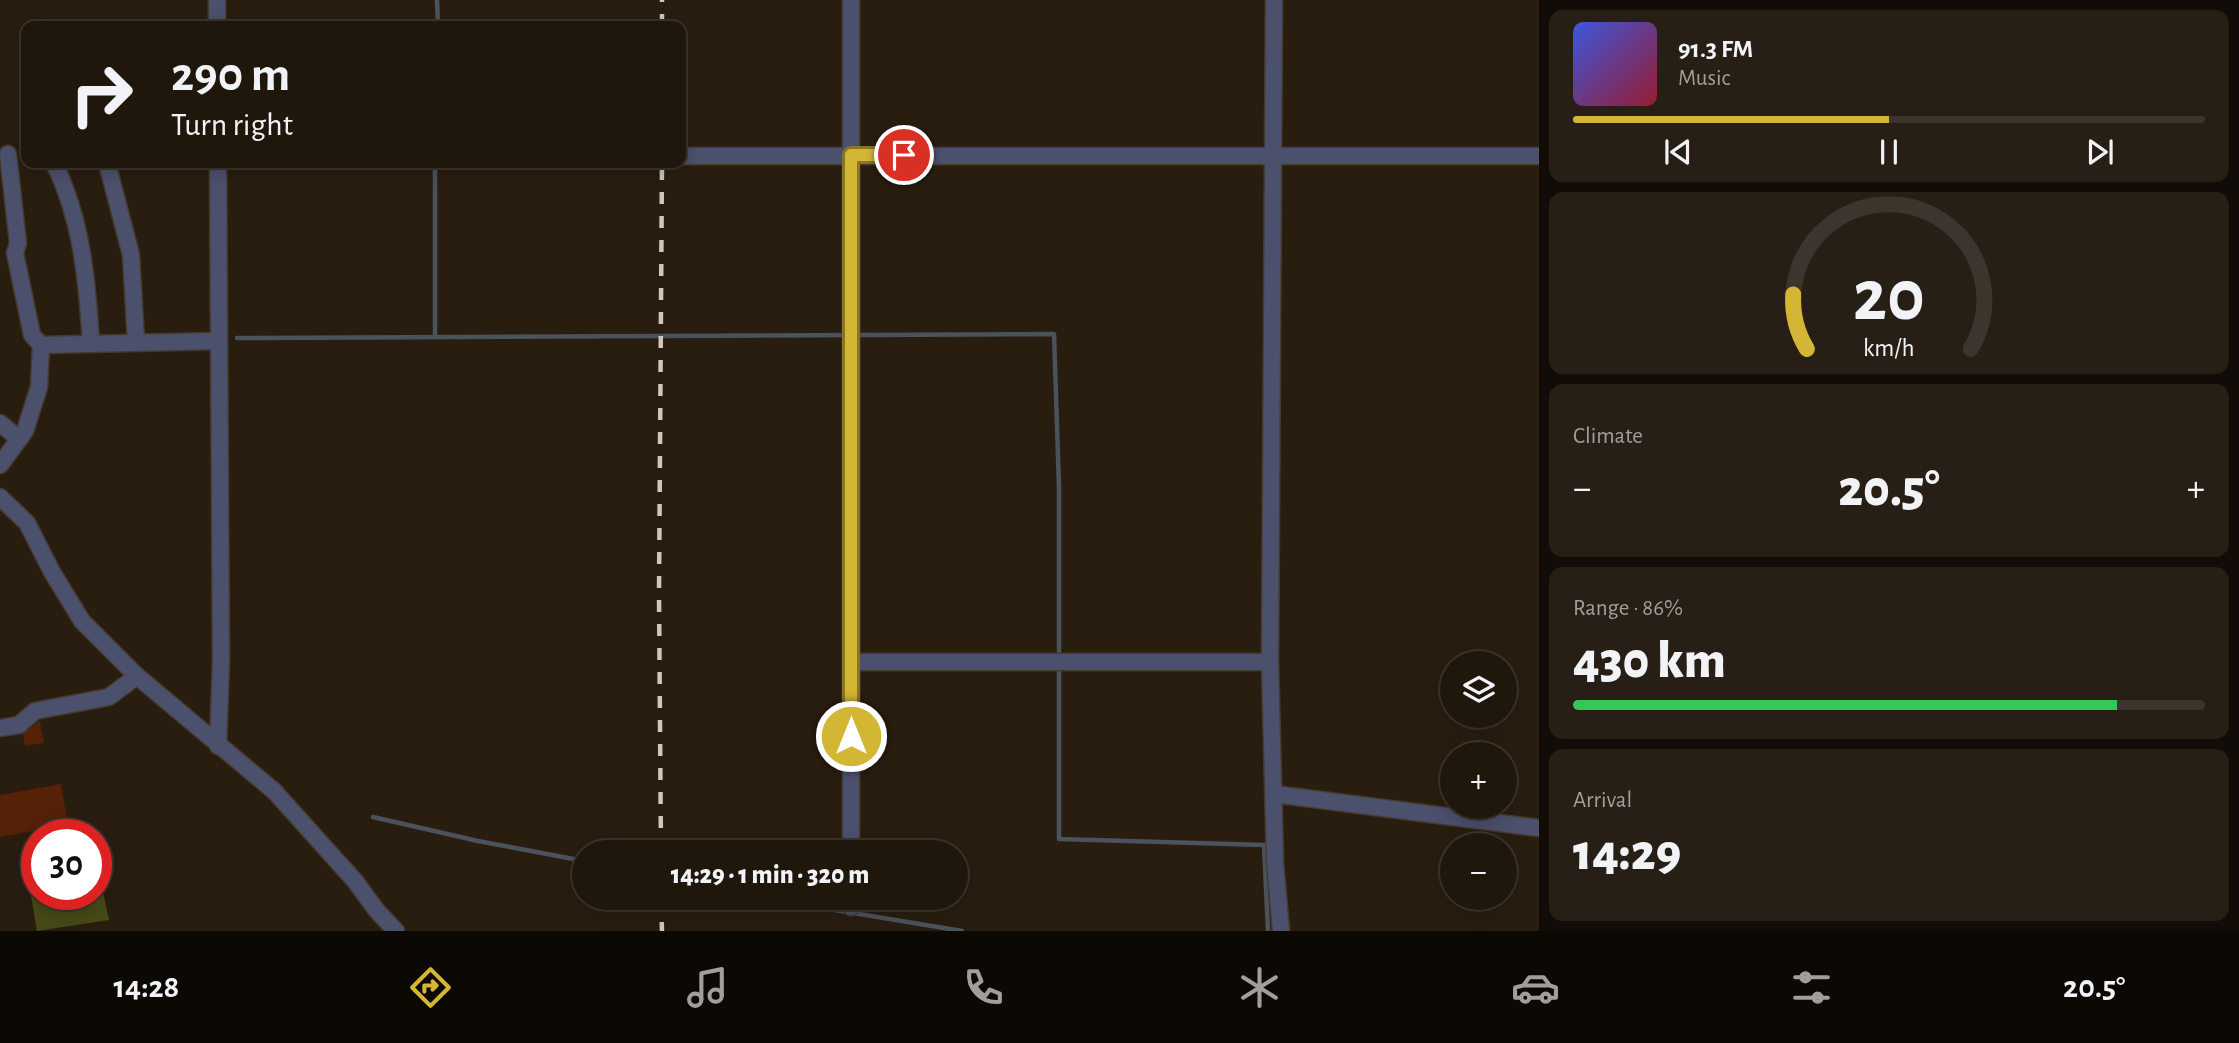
<!DOCTYPE html>
<meta charset="utf-8">
<style>
body{margin:0;font-family:"Alegreya Sans",sans-serif;background:#271f15;color:#f1f3f6;height:100vh;display:flex;flex-direction:column;font-size:26px;white-space:nowrap}
*{box-sizing:border-box;margin:0}
p{font-size:23px;color:#a19f9d}
.icon{flex:none;width:38px;height:38px;fill:none;stroke:currentColor;stroke-width:2;stroke-linecap:round;stroke-linejoin:round}
.map{position:relative;flex:1;overflow:hidden}
.panel{display:flex;flex-direction:column;gap:10px;padding:10px;background:#110c07;width:700px}
.panel>*{flex:none}
.hud{position:absolute;left:21px;top:21px;width:665px;height:147px;border-radius:14px;box-shadow:0 4px 18px #0003,0 0 0 2px #3c352d;background:#1f160c;color:#f1f3f6;overflow:hidden}
.buttons{position:absolute;left:1440px;top:651px;display:grid;gap:14px}
.buttons a{display:grid;place-items:center;width:77px;height:77px;border-radius:50%;background:#1f160c;box-shadow:0 4px 18px #0003,0 0 0 2px #3c352d;font-size:35px}
.speed{position:absolute;left:21px;top:819px;display:flex;gap:14px;font-size:35px;font-weight:700;text-align:center}
.speed>*{display:grid;place-content:center;width:91px;height:91px;border-radius:50%;background:#1f160c;box-shadow:0 4px 18px #0003,0 0 0 2px #3c352d;line-height:1}
.speed .limit{border:10px solid #d22;background:#fff;color:#111}
.pin{position:absolute;display:grid;place-items:center;width:60px;height:60px;color:#fff;margin:-30px;border:4px solid #fff;border-radius:50%;box-shadow:0 2px 7px #0007}
.me{position:absolute;width:77px;margin:-38px;rotate:0deg;stroke-linejoin:round;filter:drop-shadow(0 0 5px #0008)}
.turn{display:flex;align-items:center;gap:24px;height:147px;padding:0 35px;font-size:32px}
.turn .icon{width:91px;height:91px;stroke-width:2.5}
.turn b{display:block;font-size:49px;line-height:60px}
.big{font-size:52px;font-weight:800;line-height:1.1}
.panel .tile{flex:1;display:flex;flex-direction:column;justify-content:center;gap:10px;min-width:0;padding:0 24px;border-radius:14px;background:#271f15}
.panel .dial{align-items:center;gap:0}
.dial svg{height:182px;overflow:visible;fill:none;stroke:#3c352d;stroke-width:7;stroke-linecap:round;text-anchor:middle}
.dial text{fill:#f1f3f6;stroke:none}
.song{display:flex;align-items:center;gap:21px}
.cover{width:84px;height:84px;border-radius:10px;background:linear-gradient(135deg,hsl(230 70% 55%),hsl(350 70% 35%))}
.played{height:7px;border-radius:4px;background:linear-gradient(90deg,#d4b635 50%,#3c352d 50%)}
.keys{display:flex;justify-content:space-around;direction:ltr}
.heat{display:flex;justify-content:space-between;align-items:center;font-size:38px;direction:ltr}
.charge{height:10px;border-radius:5px;background:linear-gradient(90deg,#34c759 86%,#3c352d 0)}
.trip{position:absolute;left:572px;top:840px;width:396px;height:70px;border-radius:35px;background:#1f160c;box-shadow:0 4px 18px #0003,0 0 0 2px #3c352d;font-weight:800;line-height:70px;text-align:center}
.tab-bar{display:flex;height:112px;justify-content:space-around;align-items:center;background:#0c0905;color:#a19f9d}
.tab-bar .icon{width:49px;height:49px}
.tab-bar .selected{color:#d4b635}
.tab-bar b{font-size:32px;color:#f1f3f6}
main{display:flex;flex:1;min-height:0}
.map>svg:first-child{display:block}
.green{fill:#464a16}
.lines{fill:none;stroke-linecap:round;stroke-linejoin:round}
.stream{stroke:#4a535c;stroke-width:4.5}
.building{fill:#552107}
.minor-casing{stroke:#463a2e;stroke-width:19}
.minor{stroke:#4b506d;stroke-width:16}
.rail{stroke:#cfc6bc;stroke-width:4.5;stroke-dasharray:12 12;stroke-linecap:butt}
.route-casing{stroke:#8a7622;stroke-width:18}
.route{stroke:#d4b635;stroke-width:12}
</style>
<main>
<div class="map">
<svg width="1539" height="931" viewBox="0 0 1539 931">
<rect width="100%" height="100%" fill="#291d10"/>
<path class="green" d="M37,847V894H96V859L109,920L37,931L23,849Z"/>
<g class="lines">
<g class="stream">
<path d="M437,0L438,26"/>
<path d="M435,163V336"/>
<path d="M237,338L1054,334L1059,487V657"/>
<path d="M1059,666V839L1264,845L1268,931"/>
<path d="M373,817L478,841L584,861"/>
<path d="M762,898L962,931"/>
</g>
</g>
<g class="building">
<path d="M38,722H40L44,743L25,746L23,734Z"/>
<path d="M61,784L68,825L0,837V795Z"/>
</g>
<g class="lines">
<defs>
<g id="minor">
<path d="M217,0V26"/>
<path d="M1274,0L1270,662L1275,862L1281,931"/>
<path d="M681,156H1539"/>
<path d="M54,163C82,220 87,280 91,343"/>
<path d="M107,163L131,255L136,342"/>
<path d="M41,345L218,341"/>
<path d="M0,423L19,439"/>
<path d="M0,465L25,431L39,387L41,345L32,335L15,253L18,243L8,154"/>
<path d="M0,497L27,523L52,572L82,621L137,676L274,791L355,881L377,911L396,931"/>
<path d="M852,662H1270"/>
<path d="M0,728L19,725L35,711L109,697L137,676"/>
<path d="M218,746L221,661L218,163"/>
<path d="M1274,794L1539,828"/>
<path d="M851,852V0"/>
<path d="M851,907V898"/>
</g>
</defs>
<use href="#minor" class="minor-casing"/>
<use href="#minor" class="minor"/>
<g class="rail">
<path d="M662,26V0"/>
<path d="M661,852L659,594L662,163"/>
<path d="M661,898L662,931"/>
</g>
</g>
<g class="lines">
<defs>
<path id="route" d="M851,736V155H904"/>
</defs>
<use href="#route" class="route-casing"/>
<use href="#route" class="route"/>
</g>
</svg>
<div class="buttons">
<a><svg class="icon" aria-label="layers" viewBox="0 0 24 24"><path d="M12 4l9 5-9 5-9-5zM3 14l9 5 9-5"/></svg></a>
<a>+</a>
<a>−</a>
</div>
<div class="speed"><div class="limit">30</div></div>
<div class="pin" style="left:904px;top:155px;background:#d93025"><svg class="icon" aria-label="arrive" viewBox="0 0 24 24"><path d="M6 21V4h12l-3 4 3 4H6"/></svg></div>
<svg class="me" style="left:851px;top:736px" viewBox="-20 -20 40 40"><circle r="17" fill="#d4b635" stroke="#fff" stroke-width="3"/><path d="M0-11L8 9 0 5-8 9z" fill="#fff"/></svg>
<div class="trip">14:29 · 1 min · 320 m</div>
<div class="hud">
<div class="turn"><svg class="icon" aria-label="right" viewBox="0 0 24 24"><path d="M7 20v-9h11M14 6l5 5-5 5"/></svg><div><b>290 m</b>Turn right</div></div>
</div>
</div>
<section class="panel">
<div class="tile">
<div class="song"><i class="cover"></i><div><b>91.3 FM</b><p>Music</p></div></div>
<div class="played"></div>
<div class="keys"><svg class="icon" aria-label="previous" viewBox="0 0 24 24"><path d="M18 5L8 12l10 7zM5 5v14"/></svg><svg class="icon" aria-label="pause" viewBox="0 0 24 24"><path d="M8 5v14M16 5v14"/></svg><svg class="icon" aria-label="next" viewBox="0 0 24 24"><path d="M6 5l10 7-10 7zM19 5v14"/></svg></div>
</div>
<div class="tile dial"><svg viewBox="0 0 100 80">
<path d="M14 69A42 42 0 1 1 86 69"/>
<path d="M14 69A42 42 0 0 1 8 45" stroke="#d4b635"/>
<text x="50" y="56" font-size="32" font-weight="700">20</text>
<text x="50" y="72" font-size="11">km/h</text>
</svg></div>
<div class="tile"><p>Climate</p>
<div class="heat"><a>−</a><b class="big">20.5°</b><a>+</a></div>
</div>
<div class="tile"><p>Range · 86%</p><b class="big">430 km</b><div class="charge"></div></div>
<div class="tile"><p>Arrival</p><b class="big">14:29</b></div>
</section>
</main>
<nav class="tab-bar">
<b>14:28</b>
<svg class="icon selected" aria-label="directions" viewBox="0 0 24 24"><path d="M12 3l9 9-9 9-9-9zM9 14v-3h6M13 9l2 2-2 2"/></svg>
<svg class="icon" aria-label="music" viewBox="0 0 24 24"><path d="M9 18V5l10-2v13"/><circle cx="6" cy="18" r="3"/><circle cx="16" cy="16" r="3"/></svg>
<svg class="icon" aria-label="phone" viewBox="0 0 24 24"><path d="M5 4h4l2 5-3 2q2 4 5 5l2-3 5 2v4C11 20 4 13 5 4z"/></svg>
<svg class="icon" aria-label="climate" viewBox="0 0 24 24"><path d="M12 3v18M4 7l16 10M4 17L20 7"/></svg>
<svg class="icon" aria-label="car" viewBox="0 0 24 24"><path d="M5 17H2v-5l4-1 3-4h7l3 4 3 1v5h-3M9 17h6M6 11h13"/><circle cx="7" cy="17" r="2"/><circle cx="17" cy="17" r="2"/></svg>
<svg class="icon" aria-label="filters" viewBox="0 0 24 24"><path d="M4 7h16M4 17h16"/><circle cx="9" cy="7" r="2"/><circle cx="15" cy="17" r="2"/></svg>
<b>20.5°</b>
</nav>
